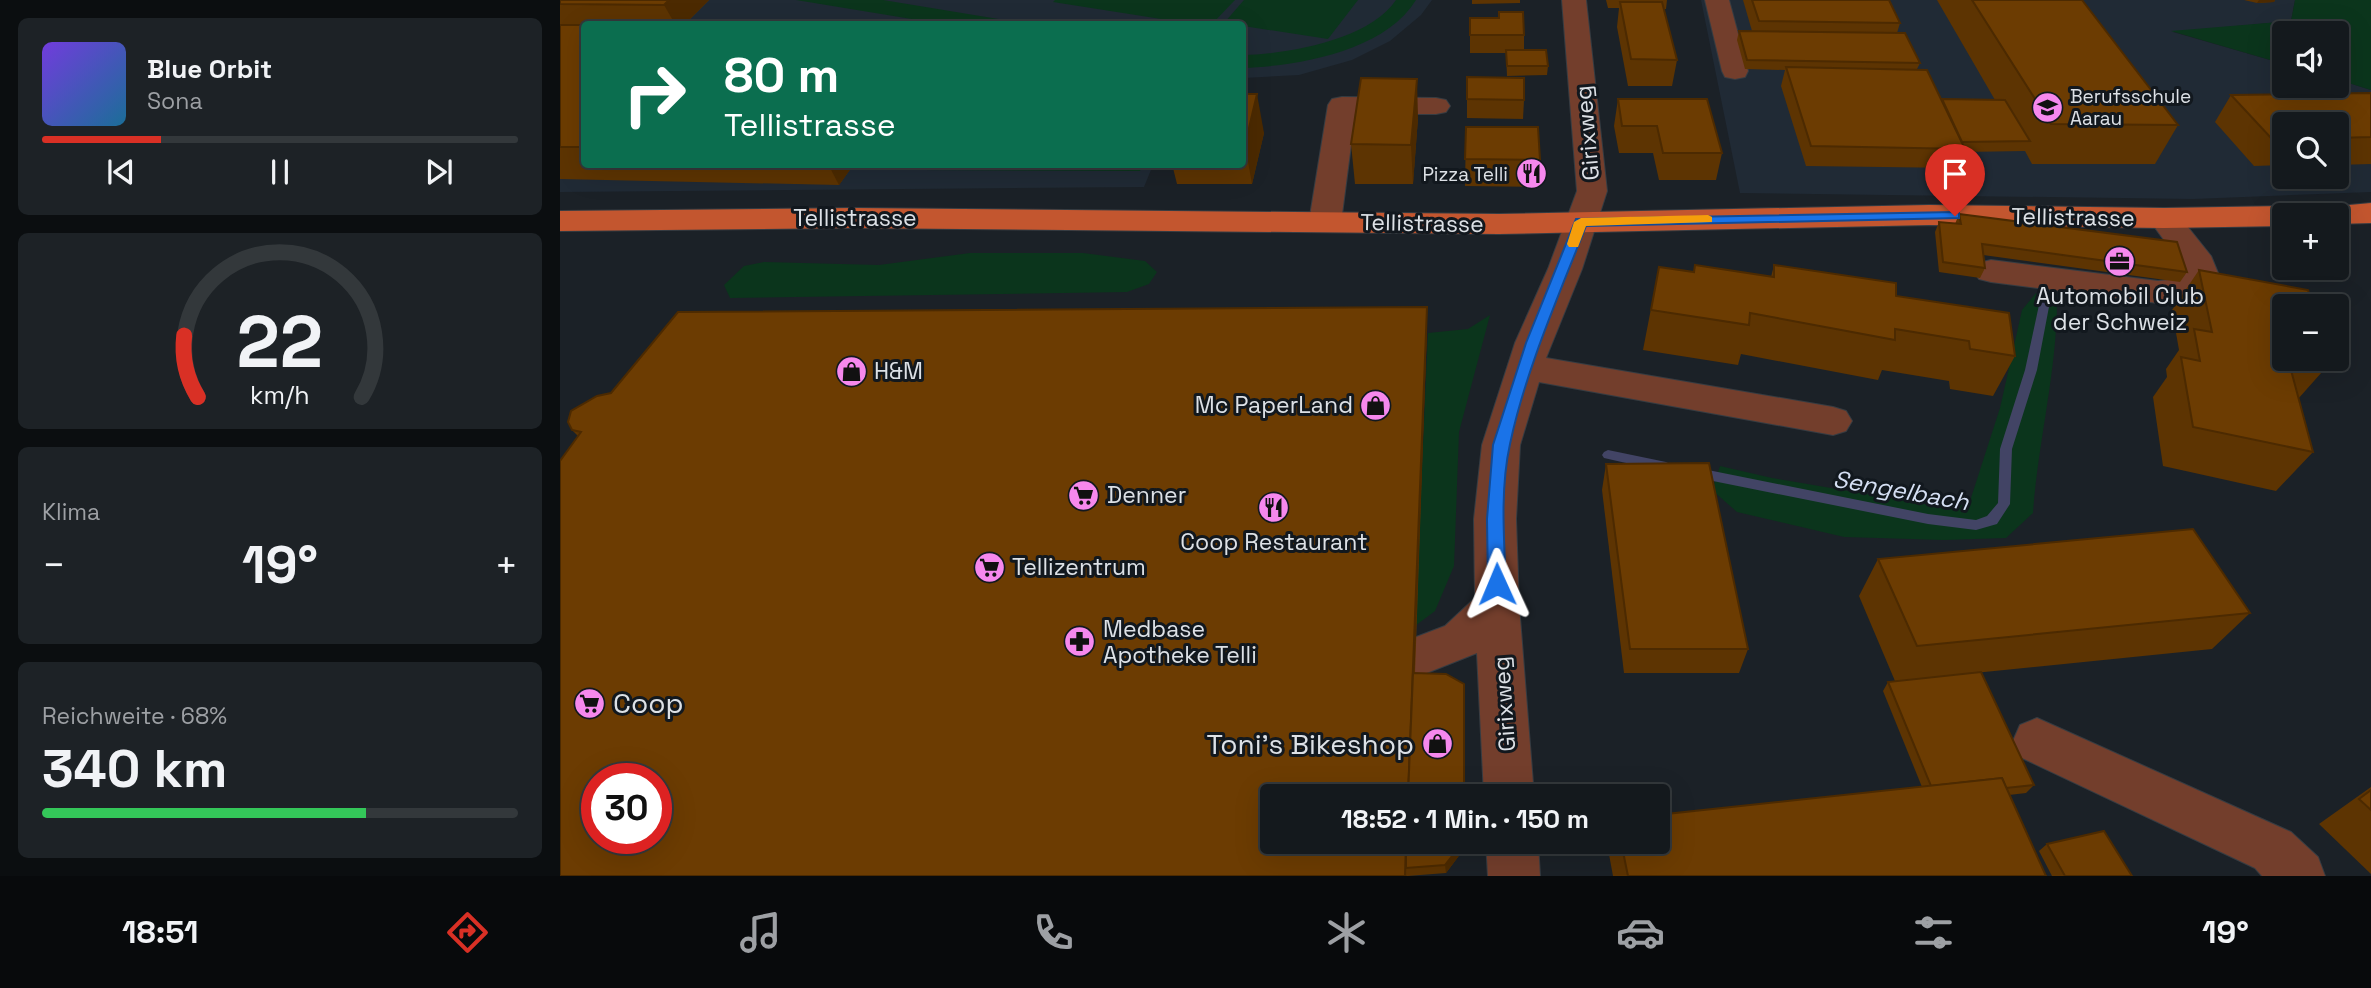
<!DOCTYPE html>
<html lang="de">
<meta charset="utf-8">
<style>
body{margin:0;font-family:"Space Grotesk",sans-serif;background:#1d2226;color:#f1f3f6;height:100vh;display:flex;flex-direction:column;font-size:26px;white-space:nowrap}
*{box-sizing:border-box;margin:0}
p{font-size:23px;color:#9da0a4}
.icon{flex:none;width:38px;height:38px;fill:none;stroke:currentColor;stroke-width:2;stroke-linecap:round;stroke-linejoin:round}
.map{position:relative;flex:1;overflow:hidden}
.drawer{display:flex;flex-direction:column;gap:18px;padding:18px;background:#0b0e10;width:560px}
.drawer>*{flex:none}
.top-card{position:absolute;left:21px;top:21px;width:665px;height:147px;border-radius:7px;box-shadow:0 7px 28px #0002,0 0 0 2px #33383b;background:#0b6e4f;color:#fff;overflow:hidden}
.fabs{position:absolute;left:1712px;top:21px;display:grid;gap:14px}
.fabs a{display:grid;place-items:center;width:77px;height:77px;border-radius:7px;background:#14191d;box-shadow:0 7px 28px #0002,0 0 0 2px #33383b;font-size:35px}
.speed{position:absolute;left:21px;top:763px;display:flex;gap:14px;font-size:35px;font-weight:700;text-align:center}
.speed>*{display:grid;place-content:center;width:91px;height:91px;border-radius:50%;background:#14191d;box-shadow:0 7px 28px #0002,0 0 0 2px #33383b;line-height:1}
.speed .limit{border:10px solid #d22;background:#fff;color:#111}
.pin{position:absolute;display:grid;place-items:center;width:60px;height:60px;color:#fff;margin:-72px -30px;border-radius:50% 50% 50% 0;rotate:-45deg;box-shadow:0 0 7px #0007}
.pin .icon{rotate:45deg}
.me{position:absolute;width:77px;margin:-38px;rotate:359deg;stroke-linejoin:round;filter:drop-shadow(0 0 5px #0008)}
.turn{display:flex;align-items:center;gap:24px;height:147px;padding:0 28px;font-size:32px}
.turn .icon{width:91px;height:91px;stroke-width:2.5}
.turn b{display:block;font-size:49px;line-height:60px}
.big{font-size:52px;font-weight:700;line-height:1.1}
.drawer .tile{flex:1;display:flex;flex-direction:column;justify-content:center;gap:10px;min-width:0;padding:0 24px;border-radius:10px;background:#1d2226}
.drawer .dial{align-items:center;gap:0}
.dial svg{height:182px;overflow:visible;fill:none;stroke:#33383b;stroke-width:7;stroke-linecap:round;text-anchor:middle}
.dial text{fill:#f1f3f6;stroke:none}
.song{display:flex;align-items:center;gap:21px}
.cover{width:84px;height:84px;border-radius:10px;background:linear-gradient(135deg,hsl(260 70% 55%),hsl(200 70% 35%))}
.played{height:7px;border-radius:4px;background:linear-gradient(90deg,#d93025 25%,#33383b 25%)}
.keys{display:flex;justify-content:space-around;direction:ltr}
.heat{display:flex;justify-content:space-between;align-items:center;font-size:38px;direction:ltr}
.charge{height:10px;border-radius:5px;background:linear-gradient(90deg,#34c759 68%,#33383b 0)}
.trip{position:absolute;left:700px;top:784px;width:410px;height:70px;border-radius:7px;background:#14191d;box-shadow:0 7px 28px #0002,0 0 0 2px #33383b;font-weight:700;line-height:70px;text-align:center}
.menu{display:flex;height:112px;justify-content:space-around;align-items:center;background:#080a0c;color:#9da0a4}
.menu .icon{width:49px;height:49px}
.menu .active{color:#d93025}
.menu b{font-size:32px;color:#f1f3f6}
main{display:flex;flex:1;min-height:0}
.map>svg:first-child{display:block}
.built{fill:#202a35;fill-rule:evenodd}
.green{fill:#0b351c}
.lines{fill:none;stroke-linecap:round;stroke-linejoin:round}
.stream{fill:#424465;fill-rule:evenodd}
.minor-casing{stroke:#363c42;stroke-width:2}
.major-casing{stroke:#363c42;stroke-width:2}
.minor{fill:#733e2c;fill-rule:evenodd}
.major{fill:#c3562f;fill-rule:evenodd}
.wall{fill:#5d3402}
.shaded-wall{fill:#4c2a01}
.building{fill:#6c3c02;stroke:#4c2a01;stroke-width:2;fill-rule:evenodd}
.route{fill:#1a73e8;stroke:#114b97;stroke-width:2}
.slow{fill:#f59e0b}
.labels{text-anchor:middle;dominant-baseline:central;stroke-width:6;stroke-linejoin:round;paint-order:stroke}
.far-poi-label{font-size:19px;fill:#dde1e6;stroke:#12181e;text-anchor:start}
.street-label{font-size:23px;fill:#dde1e6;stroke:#12181e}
.poi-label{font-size:23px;fill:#dde1e6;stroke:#12181e;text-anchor:start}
.water-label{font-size:24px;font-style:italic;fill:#d5dff3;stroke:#12181e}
.near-poi-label{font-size:28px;fill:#dde1e6;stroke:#12181e;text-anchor:start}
</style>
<main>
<section class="drawer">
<div class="tile">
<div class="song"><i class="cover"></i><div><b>Blue Orbit</b><p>Sona</p></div></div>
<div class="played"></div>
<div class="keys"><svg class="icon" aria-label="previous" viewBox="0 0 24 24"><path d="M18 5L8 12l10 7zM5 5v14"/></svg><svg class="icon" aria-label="pause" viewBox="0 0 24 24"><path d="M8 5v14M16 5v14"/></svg><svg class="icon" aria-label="next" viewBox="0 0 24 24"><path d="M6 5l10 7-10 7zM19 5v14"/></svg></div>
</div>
<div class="tile dial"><svg viewBox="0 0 100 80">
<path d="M14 69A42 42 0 1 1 86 69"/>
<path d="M14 69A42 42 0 0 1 8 42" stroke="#d93025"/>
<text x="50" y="56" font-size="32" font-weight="700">22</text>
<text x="50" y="72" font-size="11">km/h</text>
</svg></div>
<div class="tile"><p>Klima</p>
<div class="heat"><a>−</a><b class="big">19°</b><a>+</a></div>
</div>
<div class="tile"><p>Reichweite · 68%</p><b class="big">340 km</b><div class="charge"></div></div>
</section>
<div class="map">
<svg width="1811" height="876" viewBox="0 0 1811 876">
<rect width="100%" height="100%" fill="#1b2127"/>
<g class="built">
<path d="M0,0H872L861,15L830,41L792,60L739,75L683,78L682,24H24V164L593,165L584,187L0,192Z"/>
<path d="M1141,0H1735L1731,21L1613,32L1724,64V86H1776V79L1811,90V192L1633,199L1180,193ZM1724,124H1776V177H1724Z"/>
</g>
<g class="green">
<path d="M236,0H323L468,24H382Z"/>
<path d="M495,0H675L652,24H633L493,2Z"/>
<path d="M684,0H798L768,39L664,23Z"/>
<path d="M836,0H856C825,51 738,66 683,68V55C728,54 809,40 836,0Z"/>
<path d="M1735,0H1811V90L1776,79V33H1724V64L1611,31L1731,21Z"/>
<path d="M365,164H582V165L580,171L362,170Z"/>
<path d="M410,253H523L585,261L597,272L589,284L567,292L170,298L164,285L184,266L204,262L319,265Z"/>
<path d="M1476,293L1497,300C1497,371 1478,442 1473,513L1446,538L1384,540L1284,537L1177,512L1152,490L1160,466L1212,478L1383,507L1409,504L1440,408L1462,310Z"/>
<path d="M930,315L899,432L894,566L875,611L855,626L868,333L908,329Z"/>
</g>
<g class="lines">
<g class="stream">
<path d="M1487,287L1492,291L1477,370L1452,449L1450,504L1437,524L1416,530L1368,524L1138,478L1134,476L1132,473L1134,470L1138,468L1368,514L1416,520L1427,516L1438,503L1440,449L1465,370L1482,291Z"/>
<path d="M1048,450L1106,462L1110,464L1112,467L1110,470L1106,472L1044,458L1042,455L1044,452Z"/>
</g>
<defs>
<g id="minor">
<path d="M1002,0H1026L1047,191L1022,269L986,358L1273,407L1286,411L1292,421L1286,431L1273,435L979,382L960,445L956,519L959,605L974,796H924L917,653L854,678L838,672L831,658L838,644L885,626L915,598L914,519L922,445L955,343L988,269L1017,191Z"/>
<path d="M1145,0H1169L1188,71L1185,77L1175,79L1165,77L1162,71Z"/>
<path d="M782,97L876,98L886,100L890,106L886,112L876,114H795L781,222L776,229L765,232L754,229L749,222L768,105L772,99Z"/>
<path d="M1604,208L1615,211L1651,256L1660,278L1640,298L1598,303L1431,282L1419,279L1414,271L1419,263L1431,260L1598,281L1620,279L1625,275L1623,266L1588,218L1593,211Z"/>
<path d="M1477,718L1731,832L1758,857L1765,876H1702L1695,868L1460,757L1453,741L1460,725Z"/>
<path d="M926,842H978L980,876H928Z"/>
</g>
<g id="major">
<path d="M1811,203V223L1776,224V215H1752L1757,208Z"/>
<path d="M1369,205L1604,208L1724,206L1735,209L1739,215H1724V226L1604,228L1369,225L939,234L293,228L0,231V211L293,208L939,214Z"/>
</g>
</defs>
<use href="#minor" class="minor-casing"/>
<use href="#major" class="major-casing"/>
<use href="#minor" class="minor"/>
<use href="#major" class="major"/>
</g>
<g class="wall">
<path d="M0,0H149L125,24H24V164H294L279,185L0,179Z"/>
<path d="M912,0H960V3L912,4Z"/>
<path d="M1046,0H1107L1106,9H1104L1117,60L1112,86H1068L1057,27L1059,8H1048Z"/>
<path d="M1183,0H1329L1340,23L1337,33L1360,63L1357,69L1382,99L1435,100L1377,0H1522L1618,125L1595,164H1472L1465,151L1404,152L1398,168L1246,166L1221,86L1225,70L1185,69L1177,40L1179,31H1192Z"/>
<path d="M1684,0H1715L1714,2L1697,3Z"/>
<path d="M910,18L964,35V50L988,66L987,75L947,76L946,53H910Z"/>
<path d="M1811,93V164L1776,165V124H1724V165L1694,166L1655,122L1671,95Z"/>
<path d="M682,94L704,133L692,184H617L612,164H682Z"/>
<path d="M907,99L964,100L963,119L907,118Z"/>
<path d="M1058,99L1162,153L1156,180H1099L1093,153H1059L1054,126Z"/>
<path d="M858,118L853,184H795L791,144Z"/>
<path d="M906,127L980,160L978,187L905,186Z"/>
<path d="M1399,214L1627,272L1620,282L1423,255L1425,268L1420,278L1379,272L1375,232L1379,222L1395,224Z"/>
<path d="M1214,265L1336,296L1455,356L1433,396L1390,389L1389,381L1322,370L1318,380L1181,354L1178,365L1083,350L1099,267L1134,272L1211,277Z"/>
<path d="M1639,270L1724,359H1769L1770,363L1738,399L1753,452L1716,491L1603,466L1593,397L1607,377L1606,369L1619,350L1612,310Z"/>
<path d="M867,327L855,673L904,842V849L886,873L847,876L18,436L12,430Z"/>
<path d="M1046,464L1188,649L1179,673H1064L1042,490Z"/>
<path d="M1318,559L1690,613L1652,649L1335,681L1299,596Z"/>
<path d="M1328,682L1474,785L1466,793L1449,795L1486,876H1053L1048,849L1050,842H1097L1362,787L1323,691Z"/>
<path d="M1811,787V874L1759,824Z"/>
<path d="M1487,844L1572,876H1492L1479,851Z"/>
</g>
<g class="shaded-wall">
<path d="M109,0H149L125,24H115L104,5Z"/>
<path d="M1699,0H1715L1714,2L1697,3Z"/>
<path d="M857,79L858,118L853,184L851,145Z"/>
<path d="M697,94L704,133L692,184L685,145Z"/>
<path d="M268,164H294L279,185Z"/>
<path d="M867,307V327L850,796H848Z"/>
<path d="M903,842L904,849L886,873L885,865Z"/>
</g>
<g class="building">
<path d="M0,0H109L104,5L0,4Z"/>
<path d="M1192,0H1329L1340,23L1199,21Z"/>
<path d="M1412,0H1522L1618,125L1491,124Z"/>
<path d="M1060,2H1102L1117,60L1071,59Z"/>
<path d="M939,12H963L964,35H910V18H939Z"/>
<rect x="0" y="25" width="24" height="122"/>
<path d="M1179,31L1345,33L1360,63L1187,60Z"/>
<path d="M946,50H986L988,66H947Z"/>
<path d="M1226,67L1367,70L1405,149L1251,146Z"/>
<path d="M907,77L964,78V100L907,99Z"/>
<path d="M801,78L857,79L851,145L791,144Z"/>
<path d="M1811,93V137L1776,138V124H1724V139H1712L1671,95Z"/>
<path d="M682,94H697L685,145H682Z"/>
<path d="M1058,99H1147L1162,153H1103L1097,126H1062Z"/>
<path d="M1382,99L1445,100L1470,141L1402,142Z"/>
<path d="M906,127H978L980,160L905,159Z"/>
<path d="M1399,214L1617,242L1627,272L1422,244L1425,268L1383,262L1379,222L1401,224Z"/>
<path d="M1135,265L1214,277V265L1336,283V296L1449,313L1455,356L1410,349L1409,341L1335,329V340L1190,313L1189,325L1091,310L1099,267L1134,272Z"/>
<path d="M1639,270L1748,290L1753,306H1724V359H1728L1753,452L1633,427L1621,357L1640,361L1634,329L1652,332Z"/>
<path d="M867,307L848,796H712V842H846L845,876H0V461L21,432L12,430L8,422L11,411L37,396L51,393L118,312ZM37,779H96V838H37Z"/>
<path d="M1750,359H1769L1770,363Z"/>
<path d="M1149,463L1188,649H1070L1046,464Z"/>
<path d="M1633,529L1690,613L1357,646L1318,559Z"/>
<path d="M1421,672L1474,785L1446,788L1442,778L1371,786L1328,682Z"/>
<path d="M853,673L886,674L904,684V796H848Z"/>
<path d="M1442,778L1486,876H1068L1061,842H1097V815Z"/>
<path d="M1811,790V810L1799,799Z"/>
<path d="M1544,831L1572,876H1505L1487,844Z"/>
<path d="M846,842H903L885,865L846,868Z"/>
</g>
<path class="route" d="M1395,212L1399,213V218L1026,226C999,295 965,372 950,444C940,489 944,539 946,584L943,589L937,592L930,589L928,584L927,519L933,445L966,343L1016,219Z"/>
<path class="slow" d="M1148,215L1152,217V222L1026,226L1018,247H1009L1007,244L1014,222L1021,218Z"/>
<defs>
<symbol id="university-disc" viewBox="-11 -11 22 22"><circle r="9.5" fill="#f688ed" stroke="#12181e"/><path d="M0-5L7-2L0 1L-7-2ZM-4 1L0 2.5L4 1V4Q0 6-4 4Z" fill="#111"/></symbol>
<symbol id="restaurant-disc" viewBox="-11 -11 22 22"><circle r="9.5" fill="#f688ed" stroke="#12181e"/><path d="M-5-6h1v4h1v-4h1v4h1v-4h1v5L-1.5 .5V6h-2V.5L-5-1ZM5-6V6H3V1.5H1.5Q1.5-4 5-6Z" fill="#111"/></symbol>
<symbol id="office-disc" viewBox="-11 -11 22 22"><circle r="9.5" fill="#f688ed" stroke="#12181e"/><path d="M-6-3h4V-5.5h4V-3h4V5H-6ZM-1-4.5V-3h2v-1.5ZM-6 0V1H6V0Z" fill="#111"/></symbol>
<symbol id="shop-disc" viewBox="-11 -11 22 22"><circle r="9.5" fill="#f688ed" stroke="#12181e"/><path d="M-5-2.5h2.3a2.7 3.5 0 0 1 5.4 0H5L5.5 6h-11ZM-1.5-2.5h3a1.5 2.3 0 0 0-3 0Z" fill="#111"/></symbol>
<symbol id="supermarket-disc" viewBox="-11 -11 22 22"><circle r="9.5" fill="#f688ed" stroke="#12181e"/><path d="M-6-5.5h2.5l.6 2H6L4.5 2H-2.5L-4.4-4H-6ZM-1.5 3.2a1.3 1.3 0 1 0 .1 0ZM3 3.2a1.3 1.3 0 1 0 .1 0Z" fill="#111"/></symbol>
<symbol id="pharmacy-disc" viewBox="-11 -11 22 22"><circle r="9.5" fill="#f688ed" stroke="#12181e"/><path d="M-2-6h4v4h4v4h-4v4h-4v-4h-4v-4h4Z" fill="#111"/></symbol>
</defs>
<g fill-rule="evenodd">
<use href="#university-disc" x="1470" y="90" width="35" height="35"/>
<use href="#restaurant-disc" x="954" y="156" width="35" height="35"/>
<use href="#office-disc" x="1542" y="244" width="35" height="35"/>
<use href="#shop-disc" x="274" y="354" width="35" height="35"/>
<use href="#shop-disc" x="798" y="388" width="35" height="35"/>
<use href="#supermarket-disc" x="506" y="478" width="35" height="35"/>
<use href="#restaurant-disc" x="696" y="490" width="35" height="35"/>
<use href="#supermarket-disc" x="412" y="550" width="35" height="35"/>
<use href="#pharmacy-disc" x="502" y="624" width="35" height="35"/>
<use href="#supermarket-disc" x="12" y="686" width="35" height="35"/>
<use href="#shop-disc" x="860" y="726" width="35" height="35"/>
</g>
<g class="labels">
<g class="far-poi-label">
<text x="1510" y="96">Berufsschule<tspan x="1510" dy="22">Aarau</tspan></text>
<text x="948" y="174" text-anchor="end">Pizza Telli</text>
</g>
<g class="street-label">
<text transform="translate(1027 133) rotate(-95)">Girixweg</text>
<text transform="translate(1513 217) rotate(1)">Tellistrasse</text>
<text x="295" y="218">Tellistrasse</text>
<text transform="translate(862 223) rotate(1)">Tellistrasse</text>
<text transform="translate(944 704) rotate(-94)">Girixweg</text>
</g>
<g class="poi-label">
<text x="1560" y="296" text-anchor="middle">Automobil Club<tspan x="1560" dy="26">der Schweiz</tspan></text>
<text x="314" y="371">H&amp;M</text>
<text x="793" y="405" text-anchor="end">Mc PaperLand</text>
<text x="547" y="495">Denner</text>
<text x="714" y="542" text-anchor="middle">Coop Restaurant</text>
<text x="452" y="567">Tellizentrum</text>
<text x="543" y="629">Medbase<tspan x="543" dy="26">Apotheke Telli</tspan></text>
</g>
<g class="water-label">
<text transform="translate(1341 490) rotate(10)">Sengelbach</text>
</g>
<g class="near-poi-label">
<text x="53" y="703">Coop</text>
<text x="854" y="744" text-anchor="end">Toni's Bikeshop</text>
</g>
</g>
</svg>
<div class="fabs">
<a><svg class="icon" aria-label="sound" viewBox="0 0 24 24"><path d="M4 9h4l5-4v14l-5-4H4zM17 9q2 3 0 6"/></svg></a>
<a><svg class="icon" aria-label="search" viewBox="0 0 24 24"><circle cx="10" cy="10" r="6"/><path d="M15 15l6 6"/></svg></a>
<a>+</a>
<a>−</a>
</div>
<div class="speed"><div class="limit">30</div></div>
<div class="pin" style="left:1395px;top:216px;background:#d93025"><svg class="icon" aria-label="arrive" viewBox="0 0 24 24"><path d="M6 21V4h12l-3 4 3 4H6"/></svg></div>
<svg class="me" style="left:937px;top:584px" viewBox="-20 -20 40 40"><path d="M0-17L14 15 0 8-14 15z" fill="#1a73e8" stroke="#fff" stroke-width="4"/></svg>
<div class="trip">18:52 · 1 Min. · 150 m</div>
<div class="top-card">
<div class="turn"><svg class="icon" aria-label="right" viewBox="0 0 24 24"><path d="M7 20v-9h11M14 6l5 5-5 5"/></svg><div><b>80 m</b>Tellistrasse</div></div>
</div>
</div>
</main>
<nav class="menu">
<b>18:51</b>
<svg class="icon active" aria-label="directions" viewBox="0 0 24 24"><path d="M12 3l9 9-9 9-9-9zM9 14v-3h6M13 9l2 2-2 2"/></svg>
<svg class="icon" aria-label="music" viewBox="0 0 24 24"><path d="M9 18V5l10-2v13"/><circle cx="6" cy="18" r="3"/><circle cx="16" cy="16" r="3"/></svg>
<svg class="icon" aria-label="phone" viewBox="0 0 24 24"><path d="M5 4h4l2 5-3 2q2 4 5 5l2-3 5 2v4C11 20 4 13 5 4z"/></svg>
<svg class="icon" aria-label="climate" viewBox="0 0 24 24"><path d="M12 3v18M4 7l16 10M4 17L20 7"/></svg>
<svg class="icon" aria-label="car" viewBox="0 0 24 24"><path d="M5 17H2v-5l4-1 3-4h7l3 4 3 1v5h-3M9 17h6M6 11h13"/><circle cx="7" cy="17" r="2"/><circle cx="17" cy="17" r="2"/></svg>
<svg class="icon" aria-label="filters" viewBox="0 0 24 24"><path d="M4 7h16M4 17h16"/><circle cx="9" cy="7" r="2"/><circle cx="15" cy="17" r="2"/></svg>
<b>19°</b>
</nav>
